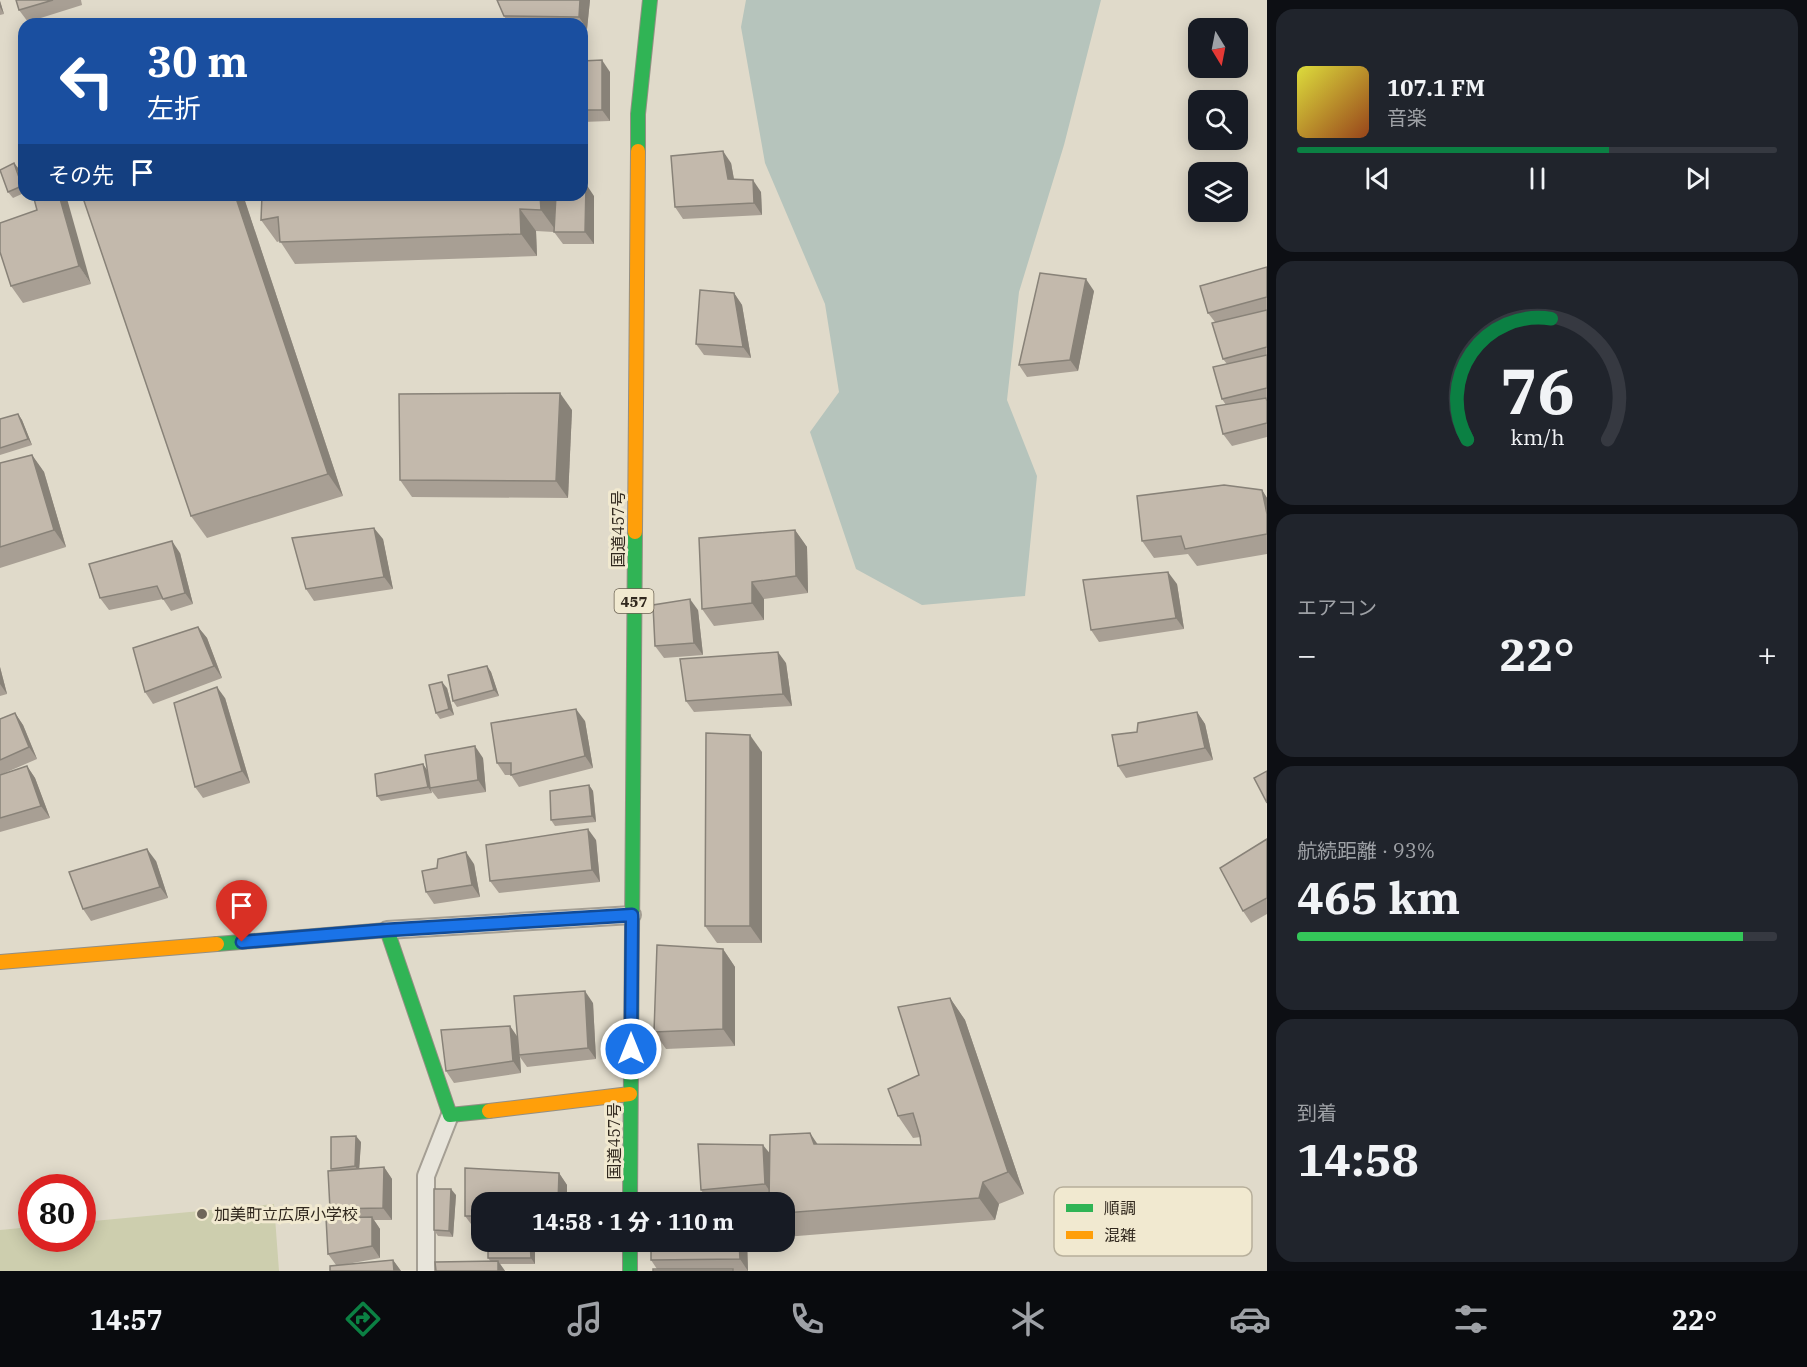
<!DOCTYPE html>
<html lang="ja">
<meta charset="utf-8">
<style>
body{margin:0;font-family:"IBM Plex Serif","Noto Sans JP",serif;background:#20242c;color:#f1f3f6;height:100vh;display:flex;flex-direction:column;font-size:22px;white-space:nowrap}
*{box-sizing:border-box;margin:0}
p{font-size:20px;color:#9ea1a6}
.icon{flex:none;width:33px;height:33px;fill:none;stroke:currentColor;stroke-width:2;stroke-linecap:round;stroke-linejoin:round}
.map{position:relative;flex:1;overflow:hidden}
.panel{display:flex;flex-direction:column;gap:9px;padding:9px;background:#0d0f14;width:540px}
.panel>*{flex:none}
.banner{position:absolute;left:18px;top:18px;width:570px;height:183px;border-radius:18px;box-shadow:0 3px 15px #0003;background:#1a4fa0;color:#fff;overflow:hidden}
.needle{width:39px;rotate:170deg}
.tools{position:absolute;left:1188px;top:18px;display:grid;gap:12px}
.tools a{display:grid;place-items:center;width:60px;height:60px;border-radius:12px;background:#171b24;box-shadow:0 3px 15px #0003;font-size:30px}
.speed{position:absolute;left:18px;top:1174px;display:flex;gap:12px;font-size:30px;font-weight:700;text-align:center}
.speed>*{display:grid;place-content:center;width:78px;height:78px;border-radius:50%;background:#171b24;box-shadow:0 3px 15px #0003;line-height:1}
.speed .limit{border:9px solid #d22;background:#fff;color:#111}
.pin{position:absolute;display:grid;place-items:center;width:51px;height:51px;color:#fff;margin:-62px -26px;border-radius:50% 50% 50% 0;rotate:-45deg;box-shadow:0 0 6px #0007}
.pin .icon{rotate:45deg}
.me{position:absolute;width:66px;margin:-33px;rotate:0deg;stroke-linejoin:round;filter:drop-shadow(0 0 4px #0008)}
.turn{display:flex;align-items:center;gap:21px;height:126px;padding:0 30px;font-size:27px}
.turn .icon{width:78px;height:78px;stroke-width:2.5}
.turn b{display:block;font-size:42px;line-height:51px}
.then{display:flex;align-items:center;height:57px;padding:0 30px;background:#0003;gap:12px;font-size:22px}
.big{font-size:45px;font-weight:800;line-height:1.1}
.panel .widget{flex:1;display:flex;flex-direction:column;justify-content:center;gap:9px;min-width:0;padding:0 21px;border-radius:18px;background:#20242c}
.panel .dial{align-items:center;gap:0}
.dial svg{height:156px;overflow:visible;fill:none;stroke:#363941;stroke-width:7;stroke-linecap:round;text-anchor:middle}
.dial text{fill:#f1f3f6;stroke:none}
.song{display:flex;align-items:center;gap:18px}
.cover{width:72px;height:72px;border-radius:9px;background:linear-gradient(135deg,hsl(60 70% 55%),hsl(20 70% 35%))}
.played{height:6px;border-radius:3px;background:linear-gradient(90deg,#0b8043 65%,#363941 65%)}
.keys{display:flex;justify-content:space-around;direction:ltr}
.heat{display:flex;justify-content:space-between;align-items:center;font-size:33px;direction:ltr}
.charge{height:9px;border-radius:4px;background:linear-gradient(90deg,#34c759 93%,#363941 0)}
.trip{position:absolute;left:471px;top:1192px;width:324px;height:60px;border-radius:18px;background:#171b24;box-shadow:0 3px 15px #0003;font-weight:800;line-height:60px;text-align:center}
.dock{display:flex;height:96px;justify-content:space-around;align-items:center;background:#090b0e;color:#9ea1a6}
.dock .icon{width:42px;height:42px}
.dock .on{color:#0b8043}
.dock b{font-size:27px;color:#f1f3f6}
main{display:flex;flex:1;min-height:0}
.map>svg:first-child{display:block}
.green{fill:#cdceae}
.water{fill:#b6c4bc}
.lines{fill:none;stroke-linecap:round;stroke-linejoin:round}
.lane-casing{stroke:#a59f94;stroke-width:20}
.fast-casing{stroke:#948f84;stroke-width:16}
.slow-casing{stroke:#948f84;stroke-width:16}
.lane{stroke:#e8e5db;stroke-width:16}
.fast{stroke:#30b455;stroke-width:14}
.slow{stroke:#ff9f0a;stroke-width:14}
.wall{fill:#a89f94}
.shaded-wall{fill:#888278}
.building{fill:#c3b9ac;stroke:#888278;stroke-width:1.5}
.route-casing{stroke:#114b97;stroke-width:15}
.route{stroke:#1a73e8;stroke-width:10}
.poi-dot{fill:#6e665a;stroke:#f1e9d0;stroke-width:2}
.labels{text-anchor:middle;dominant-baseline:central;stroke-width:6;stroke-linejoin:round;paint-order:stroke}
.shield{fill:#f1e9d0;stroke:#6b6253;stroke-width:1.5}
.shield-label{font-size:15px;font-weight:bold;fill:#31281e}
.street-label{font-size:16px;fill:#31281e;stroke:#f1e9d0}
.poi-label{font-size:16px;fill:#31281e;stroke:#f1e9d0;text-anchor:start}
.key{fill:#f1e9d0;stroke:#b7af9b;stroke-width:1.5}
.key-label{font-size:16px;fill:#31281e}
</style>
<main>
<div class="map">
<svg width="1267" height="1271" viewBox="0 0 1267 1271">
<rect width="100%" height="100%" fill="#e0daca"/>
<path class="green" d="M274,1204L279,1271H0V1230L31,1227L32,1239H82L83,1222Z"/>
<path class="water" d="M746,0H1101L1064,145L1019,292L1007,400L1037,476L1025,596L922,605L856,569L810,432L839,392L825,304L765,163L741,27Z"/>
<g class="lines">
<defs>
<g id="lane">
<path d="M387,930L632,915"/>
<path d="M426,1271V1176L450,1115"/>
</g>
<g id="fast">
<path d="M638,151V114L650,0"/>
<path d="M217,944L387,930L450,1115L489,1111"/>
<path d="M630,1203L635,532"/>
<path d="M630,1242V1271"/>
</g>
<g id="slow">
<path d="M635,532L638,151"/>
<path d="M0,962L217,944"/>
<path d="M489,1111L630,1094"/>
</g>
</defs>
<use href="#lane" class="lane-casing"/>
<use href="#fast" class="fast-casing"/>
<use href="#slow" class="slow-casing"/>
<use href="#lane" class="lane"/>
<use href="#fast" class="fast"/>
<use href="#slow" class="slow"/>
</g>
<g class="wall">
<path d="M16,0H81L82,5L28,22L19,10Z"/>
<path d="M497,0H590L587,29H582V24H509L504,16Z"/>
<path d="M0,1L4,14L0,15Z"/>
<path d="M582,61L610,72V121L582,122Z"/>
<path d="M731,163L734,179L761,192L762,215L683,219L675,207Z"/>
<path d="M19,169L24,184V193L13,198L8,192Z"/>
<path d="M33,195L91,284L23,303L11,286L37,210Z"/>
<path d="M243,195L343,496L207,538L191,516Z"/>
<path d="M262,195L555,208L594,196V244H563L554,232L536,231L537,256L295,264L280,241L277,242L261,220Z"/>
<path d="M1267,267V437L1232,446L1223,434L1226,405L1222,399L1227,364L1223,359L1215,322L1208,313Z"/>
<path d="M1094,291L1078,371L1027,377L1019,365Z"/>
<path d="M734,293L742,305L751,358L704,355L696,344Z"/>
<path d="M572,410L568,498L412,497L400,480Z"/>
<path d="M18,414L22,420L32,445L0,455V419Z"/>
<path d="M32,455L44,472L66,547L0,568V463Z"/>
<path d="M1262,490L1267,498V554L1197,566L1188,554L1154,558L1142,541Z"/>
<path d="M795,530L807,547L808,593L764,599V620L714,626L702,609Z"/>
<path d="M383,539L393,589L314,601L306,589Z"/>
<path d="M180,553L193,604L171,611L163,599L109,610L100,598Z"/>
<path d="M1177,584L1184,629L1099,642L1091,630Z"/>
<path d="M698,610L703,655L664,658L655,646Z"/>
<path d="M198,627L207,638L222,678L153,704L145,692Z"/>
<path d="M786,663L792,706L694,712L686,701Z"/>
<path d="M487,666L491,672L499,696L457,707L453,701Z"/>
<path d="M0,667L7,694L0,696Z"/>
<path d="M447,688L454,715L440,719L436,713Z"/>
<path d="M225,698L250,783L203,798L195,787Z"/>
<path d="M1197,712L1205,724L1213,760L1126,778L1118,766L1137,732Z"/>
<path d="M15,713L23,725L37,759L0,775V719Z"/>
<path d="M585,721L593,768L519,787L511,775H505L497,763Z"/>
<path d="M762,752V943H717L705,926Z"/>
<path d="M483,758L486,792L438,799L431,790L432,793L381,801L377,796L423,764L427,770L428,776Z"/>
<path d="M27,766L35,778L50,818L0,832V775Z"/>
<path d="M589,785L593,791L596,822L555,826L551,820Z"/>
<path d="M1267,839V914L1251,923L1243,911Z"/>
<path d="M596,840L600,882L499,893L490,881Z"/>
<path d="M156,861L168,898L91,921L83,909Z"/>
<path d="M474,864L480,897L434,904L426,892Z"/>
<path d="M723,949L735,967V1046L666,1049L654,1032Z"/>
<path d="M950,998L965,1020L1024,1194L999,1204L995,1220L785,1237L784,1213L733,1199L709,1201L701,1190L770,1154L817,1144L921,1145V1137L913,1138L898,1116L919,1075Z"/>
<path d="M593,1003L596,1059L527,1067L520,1057L521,1073L454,1083L446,1071L510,1026L517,1036Z"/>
<path d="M361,1142L359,1169L384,1167L392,1179V1220H374L380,1229V1258L347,1264L393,1260L401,1271H330L336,1265L328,1254L336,1217L330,1209L332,1171L331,1169Z"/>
<path d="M465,1168L559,1173L567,1185V1203H482V1228H474L465,1216Z"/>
<path d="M456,1195L453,1237L438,1236L434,1230Z"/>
<path d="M488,1242H534L535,1264H500L505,1271H436L491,1262L488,1258Z"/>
<path d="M651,1242H747L748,1271H653L657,1269L651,1260Z"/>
<path d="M753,1242H778V1246L758,1250Z"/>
</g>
<g class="shaded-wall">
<path d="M580,0H590L587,29L579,17Z"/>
<path d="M0,1L4,14L0,7Z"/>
<path d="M602,60L610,72V121L602,110Z"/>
<path d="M723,151L731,163L736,191L728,179Z"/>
<path d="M14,163L19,169L24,184V188Z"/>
<path d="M753,180L761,192L762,215L754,203Z"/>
<path d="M586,184L594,196V244L585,232Z"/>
<path d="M59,195H66L91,284L79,266Z"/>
<path d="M235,195H243L343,496L328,474Z"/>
<path d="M540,195H555L557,232L541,210Z"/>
<path d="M520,209L536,231L537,256L521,234Z"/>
<path d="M1086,279L1094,291L1078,371L1070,360Z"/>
<path d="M734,293L742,305L751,358L743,347Z"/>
<path d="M560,393L572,410L568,498L556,481Z"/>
<path d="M18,414L22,420L32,445L28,439Z"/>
<path d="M32,455L44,472L66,547L54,530Z"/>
<path d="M1262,490L1267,498V514Z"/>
<path d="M374,528L383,539L393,589L384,577Z"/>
<path d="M795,530L807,547L808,593L796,576Z"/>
<path d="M172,541L180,553L193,604L185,593Z"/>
<path d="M1168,572L1177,584L1184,629L1176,618Z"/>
<path d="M752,582L764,599V620L752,603Z"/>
<path d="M690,599L698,610L703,655L694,643Z"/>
<path d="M198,627L207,638L222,678L214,666Z"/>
<path d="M778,652L786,663L792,706L783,694Z"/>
<path d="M487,666L491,672L499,696L494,690Z"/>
<path d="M0,667L7,694L0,684Z"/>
<path d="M442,682L447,688L454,715L449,709Z"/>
<path d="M217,687L225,698L250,783L242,771Z"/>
<path d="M576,709L585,721L593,768L585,756Z"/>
<path d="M1197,712L1205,724L1213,760L1205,748Z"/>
<path d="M15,713L23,725L37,759L29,747Z"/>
<path d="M750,735L762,752V943L750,926Z"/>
<path d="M475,746L483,758L486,792L478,780Z"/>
<path d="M423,764L427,770L431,787L430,788L432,793L428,787Z"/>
<path d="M27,766L35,778L50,818L41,806Z"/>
<path d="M589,785L593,791L596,822L592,816Z"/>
<path d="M588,829L596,840L600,882L592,870Z"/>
<path d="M147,849L156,861L168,898L160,887Z"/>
<path d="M466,852L474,864L480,897L472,885Z"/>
<path d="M723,949L735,967V1046L723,1029Z"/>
<path d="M585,991L593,1003L596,1059L588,1048Z"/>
<path d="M950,998L965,1020L1024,1194L1008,1172Z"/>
<path d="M510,1026L518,1038L519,1055L520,1057L521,1073L513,1061Z"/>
<path d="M810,1133L825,1155L814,1144Z"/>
<path d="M356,1136L361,1142L359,1172L355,1166Z"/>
<path d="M763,1145L772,1156L773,1196L765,1184Z"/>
<path d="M384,1167L392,1179V1220L383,1208Z"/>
<path d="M559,1173L567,1185V1203H558Z"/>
<path d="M983,1182L999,1204L995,1220L979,1198Z"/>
<path d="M451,1189L456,1195L453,1237L449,1231Z"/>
<path d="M372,1217L380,1229V1258L372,1246Z"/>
<path d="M530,1242L535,1243V1264L531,1258Z"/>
<path d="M739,1242H747L748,1271L740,1259Z"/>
<path d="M393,1260L401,1271H394Z"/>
<path d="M498,1261L505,1271H498Z"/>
</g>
<g class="building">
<path d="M16,0H53L19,10Z"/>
<path d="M497,0H580L579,17L504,16Z"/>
<path d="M602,60V110H582V61Z"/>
<path d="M723,151L728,179L753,180L754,203L675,207L671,156Z"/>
<path d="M24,155V165L21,156Z"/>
<path d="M14,163L22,186L8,192L0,170Z"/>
<path d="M582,183L586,184L585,232H554L556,195H582Z"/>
<path d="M33,195H59L79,266L11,286L0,252V223L37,210Z"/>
<path d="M82,195H235L328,474L191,516Z"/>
<path d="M262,195H540L541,210L520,209L521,234L280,242L278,217L261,220Z"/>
<path d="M1267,267V297L1208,313L1200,286Z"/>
<path d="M1040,273L1086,279L1070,360L1019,365Z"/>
<path d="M700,290L734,293L743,347L696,344Z"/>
<path d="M1267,310V347L1223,359L1212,323Z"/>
<path d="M1267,355V388L1222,399L1213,367Z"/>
<path d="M560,393L556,481L400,480L399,394Z"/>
<path d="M1266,398L1267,401V423L1223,434L1216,406Z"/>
<path d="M18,414L28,439L0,448V419Z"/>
<path d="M32,455L54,530L0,547V463Z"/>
<path d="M1224,485L1262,490L1267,514V534L1185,549L1181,536L1142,541L1137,496Z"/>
<path d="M374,528L384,577L306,589L292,538Z"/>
<path d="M795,530L796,576L752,582V603L702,609L699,538Z"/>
<path d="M172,541L185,593L163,599L157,586L100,598L89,564Z"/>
<path d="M1168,572L1176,618L1091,630L1083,580Z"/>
<path d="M690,599L694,643L655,646L653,605Z"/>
<path d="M198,627L214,666L145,692L133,648Z"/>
<path d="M778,652L783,694L686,701L680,659Z"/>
<path d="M487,666L494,690L453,701L448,675Z"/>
<path d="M442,682L449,709L436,713L429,685Z"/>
<path d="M217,687L242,771L195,787L174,703Z"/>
<path d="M576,709L585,756L511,775V763H497L491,723Z"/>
<path d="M1197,712L1205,748L1118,766L1112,735L1137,732L1138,723Z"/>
<path d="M15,713L29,747L0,760V719Z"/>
<path d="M706,733L750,735V926H705Z"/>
<path d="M475,746L478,780L430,788L425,755Z"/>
<path d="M423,764L428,787L377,796L375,774Z"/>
<path d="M27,766L41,806L0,818V775Z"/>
<path d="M1267,771V803L1254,778Z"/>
<path d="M589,785L592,816L551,820L550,791Z"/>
<path d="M588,829L592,870L490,881L486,845Z"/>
<path d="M1267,839V898L1243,911L1220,868Z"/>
<path d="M147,849L160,887L83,909L69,872Z"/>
<path d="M466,852L472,885L426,892L422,871L437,868L438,859Z"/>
<path d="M657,945L723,949V1029L654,1032Z"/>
<path d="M585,991L588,1048L519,1055L514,996Z"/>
<path d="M950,998L1008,1172L983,1182L979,1198L784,1213V1203H769L770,1135L810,1133L814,1144L921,1145L920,1136L913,1113L898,1116L888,1089L919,1075L898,1007Z"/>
<path d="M510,1026L513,1061L446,1071L441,1030Z"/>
<path d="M356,1136L355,1166L331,1169V1137Z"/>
<path d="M698,1144L763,1145L765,1184L701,1190Z"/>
<path d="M384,1167L383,1208L330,1209L328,1171Z"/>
<path d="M465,1168L559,1173L558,1203H482V1216H465Z"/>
<path d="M434,1189H451L449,1231L434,1230Z"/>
<path d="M769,1194V1203H734L733,1196Z"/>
<path d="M372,1217V1246L328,1254L326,1218Z"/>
<path d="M488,1242H530L531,1258H488Z"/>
<path d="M651,1242H739L740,1259L651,1260Z"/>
<path d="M393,1260L394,1271H330V1266Z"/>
<path d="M498,1261V1271H436L435,1262Z"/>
<rect x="653" y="1269" width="80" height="2"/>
</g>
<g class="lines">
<defs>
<path id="route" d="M242,942L387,930L632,915L631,1049"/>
</defs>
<use href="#route" class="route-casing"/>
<use href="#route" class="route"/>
</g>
<circle class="poi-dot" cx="202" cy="1214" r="6"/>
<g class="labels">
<rect class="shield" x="614.5" y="589" width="39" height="24" rx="4.5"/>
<g class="shield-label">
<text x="634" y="601">457</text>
</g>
<g class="street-label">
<text transform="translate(618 529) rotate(-90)">国道457号</text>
<text transform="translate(614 1141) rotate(-90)">国道457号</text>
</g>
<g class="poi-label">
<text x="214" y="1214">加美町立広原小学校</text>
</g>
</g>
<rect x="1054" y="1187" width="198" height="69" rx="9" class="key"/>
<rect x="1066" y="1204" width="27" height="8" fill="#30b455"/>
<rect x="1066" y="1231" width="27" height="8" fill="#ff9f0a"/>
<g class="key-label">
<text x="1104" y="1214">順調</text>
<text x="1104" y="1241">混雑</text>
</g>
</svg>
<div class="tools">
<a><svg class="needle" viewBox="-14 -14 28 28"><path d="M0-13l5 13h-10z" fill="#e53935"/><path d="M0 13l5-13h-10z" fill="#9ea1a6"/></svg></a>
<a><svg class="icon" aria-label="search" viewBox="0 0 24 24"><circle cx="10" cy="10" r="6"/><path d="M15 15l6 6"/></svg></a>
<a><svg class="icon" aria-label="layers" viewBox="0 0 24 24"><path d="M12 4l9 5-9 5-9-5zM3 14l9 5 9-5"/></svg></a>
</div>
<div class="speed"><div class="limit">80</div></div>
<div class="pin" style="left:242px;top:942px;background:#d93025"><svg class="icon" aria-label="arrive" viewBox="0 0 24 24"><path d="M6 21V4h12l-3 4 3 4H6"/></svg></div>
<svg class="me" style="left:631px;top:1049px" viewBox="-20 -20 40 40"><circle r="17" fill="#1a73e8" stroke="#fff" stroke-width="3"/><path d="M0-11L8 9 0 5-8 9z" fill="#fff"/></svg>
<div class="trip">14:58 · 1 分 · 110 m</div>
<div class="banner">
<div class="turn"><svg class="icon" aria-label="left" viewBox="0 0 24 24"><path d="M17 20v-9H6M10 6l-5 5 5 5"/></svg><div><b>30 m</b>左折</div></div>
<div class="then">その先<svg class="icon" aria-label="arrive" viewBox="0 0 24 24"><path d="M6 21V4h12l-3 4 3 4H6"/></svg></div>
</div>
</div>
<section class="panel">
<div class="widget">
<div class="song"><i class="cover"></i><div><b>107.1 FM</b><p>音楽</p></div></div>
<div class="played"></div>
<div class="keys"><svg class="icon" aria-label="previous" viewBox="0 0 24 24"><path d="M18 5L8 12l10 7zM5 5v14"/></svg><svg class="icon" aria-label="pause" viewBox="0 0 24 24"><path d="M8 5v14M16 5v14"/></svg><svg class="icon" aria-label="next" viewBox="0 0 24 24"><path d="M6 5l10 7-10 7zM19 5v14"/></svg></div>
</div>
<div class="widget dial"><svg viewBox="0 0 100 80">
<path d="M14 69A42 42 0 1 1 86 69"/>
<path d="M14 69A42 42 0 0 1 57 7" stroke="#0b8043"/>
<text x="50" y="56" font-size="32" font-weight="700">76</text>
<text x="50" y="72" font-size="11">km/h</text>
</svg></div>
<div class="widget"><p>エアコン</p>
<div class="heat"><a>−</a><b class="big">22°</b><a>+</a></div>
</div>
<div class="widget"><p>航続距離 · 93%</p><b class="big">465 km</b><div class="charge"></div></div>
<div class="widget"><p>到着</p><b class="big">14:58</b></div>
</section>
</main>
<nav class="dock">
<b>14:57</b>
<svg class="icon on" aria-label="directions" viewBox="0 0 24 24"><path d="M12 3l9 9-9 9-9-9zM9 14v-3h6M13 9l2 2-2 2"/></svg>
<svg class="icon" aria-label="music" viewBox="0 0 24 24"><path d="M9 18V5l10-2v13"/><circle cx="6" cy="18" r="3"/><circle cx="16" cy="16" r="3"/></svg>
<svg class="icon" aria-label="phone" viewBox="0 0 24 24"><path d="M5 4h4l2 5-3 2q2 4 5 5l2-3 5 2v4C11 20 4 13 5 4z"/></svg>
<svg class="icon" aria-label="climate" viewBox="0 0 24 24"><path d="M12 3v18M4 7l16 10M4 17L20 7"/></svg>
<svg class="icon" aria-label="car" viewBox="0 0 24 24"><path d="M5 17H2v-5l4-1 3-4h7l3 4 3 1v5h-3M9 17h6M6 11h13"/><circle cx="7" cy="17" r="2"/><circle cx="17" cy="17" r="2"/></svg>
<svg class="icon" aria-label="filters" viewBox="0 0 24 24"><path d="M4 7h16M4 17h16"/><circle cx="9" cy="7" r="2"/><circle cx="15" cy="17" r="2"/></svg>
<b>22°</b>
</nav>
